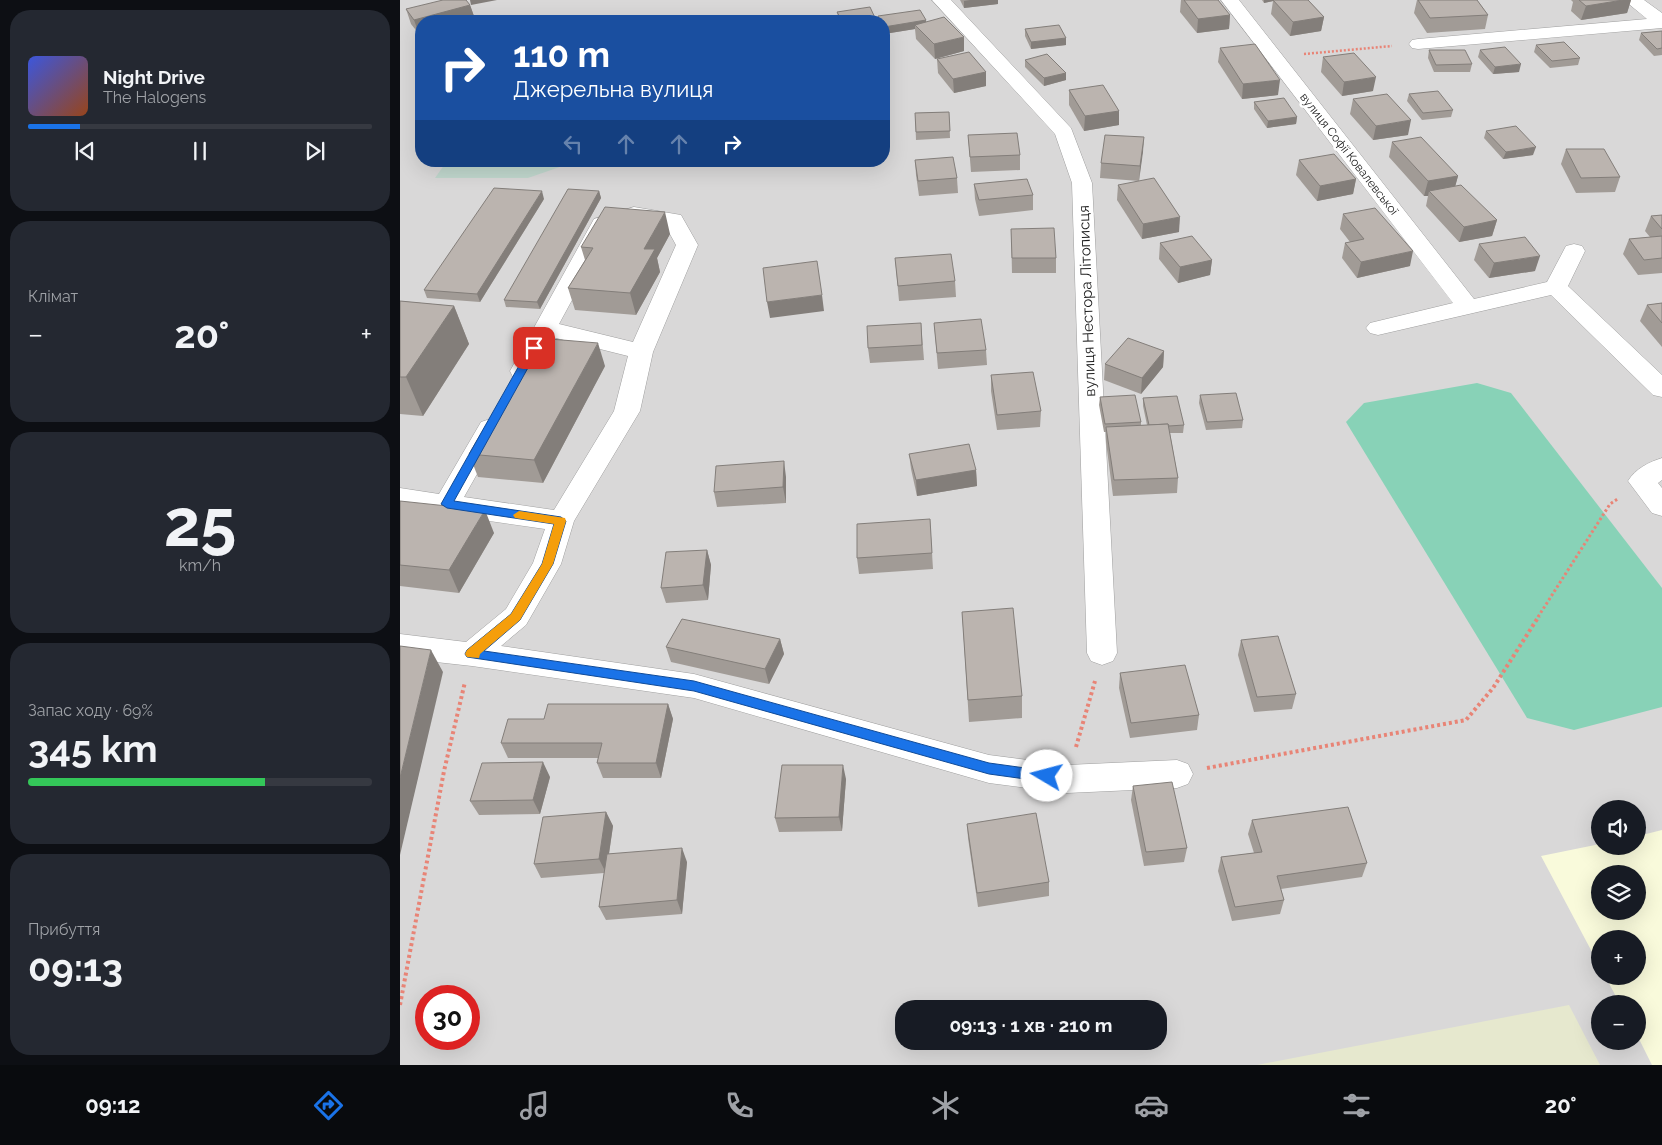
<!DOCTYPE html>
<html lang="uk">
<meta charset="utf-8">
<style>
body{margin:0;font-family:Raleway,sans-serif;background:#242831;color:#f1f3f6;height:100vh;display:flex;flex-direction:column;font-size:19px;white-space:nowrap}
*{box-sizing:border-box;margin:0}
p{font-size:16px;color:#9ea1a6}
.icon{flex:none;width:28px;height:28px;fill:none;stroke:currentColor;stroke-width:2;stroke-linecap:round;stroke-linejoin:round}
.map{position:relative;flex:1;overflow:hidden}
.side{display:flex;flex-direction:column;gap:10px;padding:10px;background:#0d0f14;width:400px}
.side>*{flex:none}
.hud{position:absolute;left:15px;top:15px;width:475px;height:152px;border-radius:20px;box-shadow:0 5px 20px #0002;background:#1a4fa0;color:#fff;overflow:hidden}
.tools{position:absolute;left:1191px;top:800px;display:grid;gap:10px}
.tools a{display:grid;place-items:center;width:55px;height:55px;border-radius:50%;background:#171b24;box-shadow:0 5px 20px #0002;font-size:25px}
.speed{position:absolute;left:15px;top:985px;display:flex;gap:10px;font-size:25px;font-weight:700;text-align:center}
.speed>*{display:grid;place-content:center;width:65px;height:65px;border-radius:50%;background:#171b24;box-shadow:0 5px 20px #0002;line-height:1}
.speed .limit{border:8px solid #d22;background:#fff;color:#111}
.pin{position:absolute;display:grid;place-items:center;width:42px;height:42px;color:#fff;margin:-21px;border-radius:10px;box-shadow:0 2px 8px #0006}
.me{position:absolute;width:55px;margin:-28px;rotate:278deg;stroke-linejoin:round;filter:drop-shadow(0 0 4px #0008)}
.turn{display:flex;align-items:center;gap:18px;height:105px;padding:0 15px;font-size:22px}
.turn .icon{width:65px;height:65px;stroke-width:2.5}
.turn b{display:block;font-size:35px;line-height:42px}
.lanes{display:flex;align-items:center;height:48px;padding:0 15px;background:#0003;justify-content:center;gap:25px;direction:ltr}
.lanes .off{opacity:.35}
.big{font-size:38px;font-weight:700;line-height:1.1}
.side .card{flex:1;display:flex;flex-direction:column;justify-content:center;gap:8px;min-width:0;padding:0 18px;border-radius:20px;background:#242831}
.side .dial{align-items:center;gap:0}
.dial b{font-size:65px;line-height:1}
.song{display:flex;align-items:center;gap:15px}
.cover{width:60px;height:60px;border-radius:8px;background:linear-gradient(135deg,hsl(230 70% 55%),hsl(20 70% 35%))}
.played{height:5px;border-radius:2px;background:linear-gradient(90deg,#1a73e8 15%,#363941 15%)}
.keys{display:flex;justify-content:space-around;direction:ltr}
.heat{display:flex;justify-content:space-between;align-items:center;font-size:28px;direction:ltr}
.charge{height:8px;border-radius:4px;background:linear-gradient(90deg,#34c759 69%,#363941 0)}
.trip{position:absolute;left:495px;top:1000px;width:272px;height:50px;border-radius:20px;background:#171b24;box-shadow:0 5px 20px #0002;font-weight:700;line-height:50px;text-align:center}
.tabs{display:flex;height:80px;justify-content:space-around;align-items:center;background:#090b0e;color:#9ea1a6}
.tabs .icon{width:35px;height:35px}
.tabs .on{color:#1a73e8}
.tabs b{font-size:22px;color:#f1f3f6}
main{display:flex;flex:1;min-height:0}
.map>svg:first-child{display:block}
.residential{fill:#d9d8d8;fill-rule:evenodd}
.education{fill:#f9fadb;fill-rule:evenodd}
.farmland{fill:#e6e8ce}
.wetland{fill:#c0d7cd}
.pitch{fill:#88d2b7}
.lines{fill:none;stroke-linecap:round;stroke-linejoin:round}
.street-casing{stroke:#9f9f9f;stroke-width:1}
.path-far2{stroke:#e88476;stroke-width:2.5;stroke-dasharray:2 2;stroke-linecap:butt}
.path-far1{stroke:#e88476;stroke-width:3;stroke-dasharray:2.5 2.5;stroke-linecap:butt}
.path{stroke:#e88476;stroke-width:4;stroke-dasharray:3 3;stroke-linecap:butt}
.street{fill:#fff;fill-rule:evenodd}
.wall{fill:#a19b96}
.shaded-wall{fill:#837e7a}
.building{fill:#bbb4af;stroke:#837e7a}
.route{fill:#1a73e8;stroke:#114b97}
.slow{fill:#f59e0b}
.labels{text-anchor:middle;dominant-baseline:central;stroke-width:5;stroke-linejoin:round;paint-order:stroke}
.far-street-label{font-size:12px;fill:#1b1b1b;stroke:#fff}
.street-label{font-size:15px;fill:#1b1b1b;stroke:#fff}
</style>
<main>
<section class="side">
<div class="card">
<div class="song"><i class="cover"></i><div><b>Night Drive</b><p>The Halogens</p></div></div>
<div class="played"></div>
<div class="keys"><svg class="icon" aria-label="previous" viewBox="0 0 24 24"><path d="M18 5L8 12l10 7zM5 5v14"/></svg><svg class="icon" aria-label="pause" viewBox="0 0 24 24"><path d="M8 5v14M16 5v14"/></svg><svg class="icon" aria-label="next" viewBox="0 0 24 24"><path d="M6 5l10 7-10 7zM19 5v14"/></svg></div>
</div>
<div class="card"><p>Клімат</p>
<div class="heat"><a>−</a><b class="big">20°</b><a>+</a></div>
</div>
<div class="card dial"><b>25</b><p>km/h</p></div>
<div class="card"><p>Запас ходу · 69%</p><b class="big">345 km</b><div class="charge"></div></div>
<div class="card"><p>Прибуття</p><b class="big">09:13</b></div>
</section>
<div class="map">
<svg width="1262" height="1065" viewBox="0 0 1262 1065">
<rect width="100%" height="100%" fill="#ebe8e1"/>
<path class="residential" d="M0,0H1262V1065H0ZM21,21H484V161H21ZM1200,809H1238V846H1200ZM1200,874H1238V911H1200ZM1200,939H1238V976H1200ZM26,996H69V1039H26ZM1200,1004H1238V1041H1200ZM504,1009H759V1041H504Z"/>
<path class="education" d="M1262,830V1065H1252L1238,1037V1004H1220L1205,976H1238V939H1200V967L1141,856L1200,844V846H1238V836ZM1200,874H1238V911H1200Z"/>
<path class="farmland" d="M1169,1005L1200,1065H857Z"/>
<path class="wetland" d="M47,161H177L128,178H35Z"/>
<path class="pitch" d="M1077,383L1111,393L1262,588V707L1174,730L1127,718L946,422L964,403Z"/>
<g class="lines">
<defs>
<g id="street">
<path d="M532,0H551L671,128L692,183L717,653L713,661L702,665L691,661L687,653L672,183L655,134Z"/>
<path d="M821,0H839L1074,299L1147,282L1166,246L1174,244L1182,246L1185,251L1168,286L1262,375V397L1253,395L1151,295L978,335L970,333L966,328L970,323L1053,303Z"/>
<path d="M1224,0H1244L1262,13V28L1018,49L1012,48L1009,44L1012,40L1018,39L1247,19Z"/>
<path d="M234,207L281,215L298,245L253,352L240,411L174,521L161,564L126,625L101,646L294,674L589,755L667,765L777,760L788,764L793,774L788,784L777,788L667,793L589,783L294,698L72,666L0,658V634L66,642L106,609L133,563L145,529L0,508V488L39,494L81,422L90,419L99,422L103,428L64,497L154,510L214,411L228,356L152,337L131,377L122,379L113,377L110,371L194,219ZM235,220L265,225L276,245L233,342L159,324L211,228Z"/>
<path d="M1262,458V480L1258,483L1262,488V516L1252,513L1228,481C1235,469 1249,462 1262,458Z"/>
</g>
</defs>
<use href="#street" class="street-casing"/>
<path class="path-far2" d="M904,54L992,46"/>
<path class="path-far1" d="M1138,617L1210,504L1219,498"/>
<g class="path">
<path d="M676,747L695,681"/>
<path d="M807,768L1066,720L1093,688L1139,616"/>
<path d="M0,1005L44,771L65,682"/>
</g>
<use href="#street" class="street"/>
</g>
<g class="wall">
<path d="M560,0H598V4L564,8Z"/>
<path d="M781,0H818L830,15L829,29L797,33L780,12Z"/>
<path d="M862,0H908L924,17L921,31L890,36L871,14L873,1L864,3Z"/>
<path d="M1017,0H1077L1088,15L1085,29L1027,33L1014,13Z"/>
<path d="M1171,0H1231L1227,13L1181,20L1171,11L1173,2Z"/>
<path d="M70,5L75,19L67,21H21V33L19,34L11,24L6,9Z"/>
<path d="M437,12L477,21H439Z"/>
<path d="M478,16L526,20V22L564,51L535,59L516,39L515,29L484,34V21H478Z"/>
<path d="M625,29L666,38V45L631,49L625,36Z"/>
<path d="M1262,31V55L1254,56L1239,40L1241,33Z"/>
<path d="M1136,45L1180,58L1178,65L1150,68L1134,52Z"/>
<path d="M820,48L878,95L842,99L818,62Z"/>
<path d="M1029,50L1072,64L1070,72H1034L1028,58Z"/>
<path d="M1080,50L1119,72L1093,74L1078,57Z"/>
<path d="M923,57L973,91L942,96L921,72Z"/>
<path d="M537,59L586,72V86L554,93L538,73Z"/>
<path d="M625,60L666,73V80L644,86L625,67Z"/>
<path d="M669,90L719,111V125L684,131L669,105Z"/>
<path d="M1009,94L1053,110L1051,117L1022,120L1007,101Z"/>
<path d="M953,99L1008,135L973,140L950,114Z"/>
<path d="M854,102L897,117L896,124L867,128L854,109Z"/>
<path d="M549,112L550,138L516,140L515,113Z"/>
<path d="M1086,131L1133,155L1103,159L1084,138Z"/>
<path d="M568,135L620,155V170L571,172Z"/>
<path d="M744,137L739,181L700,178L701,163Z"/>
<path d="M992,142L1058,176L1055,186L1097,220L1092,236L1059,242L1026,206L1028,196H1024L989,157Z"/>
<path d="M1166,149L1220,177L1215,192L1176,193L1161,164Z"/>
<path d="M515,160L557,178L558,193L519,196L516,175Z"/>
<path d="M899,160L956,179L953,194L917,201L896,175Z"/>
<path d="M574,184L633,195V210L579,216L575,199Z"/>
<path d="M718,185L779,232L742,239L717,200Z"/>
<path d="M199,191L201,198L140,309L106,307L104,300Z"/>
<path d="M144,199L80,302L27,298L24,290Z"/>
<path d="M943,214L1010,266L957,278L942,258L945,243L950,242L940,229Z"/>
<path d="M1262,215V273L1238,275L1223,254L1229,239L1250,237L1245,231L1251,216Z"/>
<path d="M611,229L656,258V273H612Z"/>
<path d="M270,234L257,258L260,272L236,315L175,310L168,288L185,260L181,247Z"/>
<path d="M760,243L812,260L810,275L778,283L759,259Z"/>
<path d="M1079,244L1135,271L1089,278L1074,260Z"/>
<path d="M495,258L555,281L556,297L499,301Z"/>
<path d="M0,301L54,306L69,344L23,416L0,414Z"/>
<path d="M1262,303V347L1240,321L1247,305Z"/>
<path d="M521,323L524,360L470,363L468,348Z"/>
<path d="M534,323L586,350L587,365L538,369Z"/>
<path d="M764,351L763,367L741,394L704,380L705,364Z"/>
<path d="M205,366L143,483L78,477L69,454Z"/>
<path d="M591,375L641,411L640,427L597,430L591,391Z"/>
<path d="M800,395L843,420L842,428L806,430L799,403Z"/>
<path d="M700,397L741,422V425H747L743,406V398L784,425L783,433H770L778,478L777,493L713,496L706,442V432H704L699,405Z"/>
<path d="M509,454L576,470L577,486L517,496L511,469Z"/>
<path d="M386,477V503L317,507L314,492Z"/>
<path d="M0,501L94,533L59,593L0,586Z"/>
<path d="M530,519L533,569L459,574L457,558Z"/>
<path d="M307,550L311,565L308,600L266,603L261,588Z"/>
<path d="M562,612L622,696V718L569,722Z"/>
<path d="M380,639L384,654L369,684L271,662L266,647Z"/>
<path d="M841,640L896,694L892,709L854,712L838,655Z"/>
<path d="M720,673L799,715L797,730L730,738L719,688Z"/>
<path d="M268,704L273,719L261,778H203L197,763L198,758H108L101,743L144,719Z"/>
<path d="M150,777L140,814L79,815L70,801Z"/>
<path d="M446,779L442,831L379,832L375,818Z"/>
<path d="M733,786L787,848L784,862L744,866L731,800Z"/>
<path d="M206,812L213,826L209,854L287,862L282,914L206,920L199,907L204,873L141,878L134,864Z"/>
<path d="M852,820L967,863L962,877L881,889L884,900L880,914L832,921L818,871L821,857L854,853L848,834Z"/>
<path d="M567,824L649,882V896L578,907L568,838Z"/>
</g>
<g class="shaded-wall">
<path d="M70,0H97L71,5Z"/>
<path d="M570,0H598V4L564,8V1Z"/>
<path d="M864,0H873V1L864,3Z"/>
<path d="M1223,0H1231L1227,13L1181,20L1186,6Z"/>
<path d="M70,5L75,19L67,21H21V33L19,34L14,20Z"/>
<path d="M830,15L829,29L797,33L798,19Z"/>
<path d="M924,17L921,31L890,36L893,22Z"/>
<path d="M526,20L527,27L515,25V29L484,34V27Z"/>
<path d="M564,37V51L535,59L534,44Z"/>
<path d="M666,38V45L631,49V42Z"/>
<path d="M1121,64L1119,72L1093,74L1095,67Z"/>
<path d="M586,72V86L554,93L553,79Z"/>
<path d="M666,73V80L644,86V78Z"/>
<path d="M976,77L973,91L942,96L944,82Z"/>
<path d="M880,80L878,95L842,99L843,84Z"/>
<path d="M719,111V125L684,131L685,116Z"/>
<path d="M897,117L896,124L867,128L868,121Z"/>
<path d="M1011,120L1008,135L973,140L976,126Z"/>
<path d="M744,137L743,152L739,181L740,166Z"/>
<path d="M1136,147L1133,155L1103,159L1106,152Z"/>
<path d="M1058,176L1054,191H1029L1028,196H1024L1028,181Z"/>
<path d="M956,179L953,194L917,201L920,186Z"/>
<path d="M142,191L144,199L80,302L77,294Z"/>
<path d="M199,191L201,198L140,309L137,302Z"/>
<path d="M265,212L270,234L257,258L260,272L236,315L230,293L244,249Z"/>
<path d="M780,217L779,232L742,239L743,224Z"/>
<path d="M1097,220L1092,236L1059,242L1064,227Z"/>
<path d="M1013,251L1010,266L957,278L961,262Z"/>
<path d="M1140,256L1135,271L1089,278L1094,263Z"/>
<path d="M812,260L810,275L778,283L780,267Z"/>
<path d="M422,295L424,311L370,318L367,302Z"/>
<path d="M54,306L69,344L23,416L6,377Z"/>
<path d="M198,343L205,366L143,483L134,460Z"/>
<path d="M764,351L763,367L741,394L742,378Z"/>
<path d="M384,461L386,477V503L383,487Z"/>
<path d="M576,470L577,486L517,496L516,480Z"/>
<path d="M85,510L94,533L59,593L49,570Z"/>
<path d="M307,550L311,565L308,600L303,585Z"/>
<path d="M380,639L384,654L369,684L365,669Z"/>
<path d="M31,650L43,672L0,855V778Z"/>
<path d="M268,704L273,719L261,778L256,763Z"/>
<path d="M143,762L150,777L140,814L133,800Z"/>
<path d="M443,765L446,779L442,831L439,817Z"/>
<path d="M206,812L213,826L206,873L199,859Z"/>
<path d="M282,848L287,862L282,914L277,900Z"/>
</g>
<g class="building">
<path d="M43,0H66L70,5L14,20L6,9Z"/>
<path d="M784,0H818L830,15L798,19Z"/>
<path d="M873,0H908L924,17L893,22Z"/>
<path d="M1018,0H1077L1088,15L1030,18Z"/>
<path d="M1179,0H1223L1186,6Z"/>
<path d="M470,7L476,20L466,21H442L437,12Z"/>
<path d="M520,10L526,20L484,27V21H480L478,16Z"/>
<path d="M544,17L564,37L534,44L515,25Z"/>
<path d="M659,25L666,38L631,42L625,29Z"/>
<path d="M1262,31V48L1257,49L1241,33Z"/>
<path d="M1164,42L1180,58L1152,61L1136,45Z"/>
<path d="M855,44L880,80L843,84L820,48Z"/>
<path d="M1105,47L1121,64L1095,67L1080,50Z"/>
<path d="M1029,50H1065L1072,64L1036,65Z"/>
<path d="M569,52L586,72L553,79L537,59Z"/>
<path d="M954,53L976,77L944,82L923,57Z"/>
<path d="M647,54L666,73L644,78L625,60Z"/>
<path d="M703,85L719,111L685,116L669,90Z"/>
<path d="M1038,91L1053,110L1023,113L1009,94Z"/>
<path d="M987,94L1011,120L976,126L953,99Z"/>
<path d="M884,98L897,117L868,121L854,102Z"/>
<path d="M549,112L550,131L516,132L515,113Z"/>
<path d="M1116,126L1136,147L1106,152L1086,131Z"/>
<path d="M617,133L620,155L570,157L568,135Z"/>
<path d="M705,135L744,137L740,166L701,163Z"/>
<path d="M1021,137L1058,176L1028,181L992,142Z"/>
<path d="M1166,149H1204L1220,177L1181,178Z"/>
<path d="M934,154L956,179L920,186L899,160Z"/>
<path d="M553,157L557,178L518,181L515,160Z"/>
<path d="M754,178L780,217L743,224L718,185Z"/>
<path d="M627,179L633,195L579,200L574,184Z"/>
<path d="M1061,185L1097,220L1064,227L1029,191Z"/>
<path d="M94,188L142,191L77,294L24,290Z"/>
<path d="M168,189L199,191L137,302L104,300Z"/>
<path d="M205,207L265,212L244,249H255L230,293L168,288L193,248L181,247Z"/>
<path d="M975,208L1013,251L961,262L945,243L964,239L943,214Z"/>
<path d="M1262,215V229L1251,216Z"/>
<path d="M654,228L656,258H612L611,229Z"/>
<path d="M792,236L812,260L780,267L760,243Z"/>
<path d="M1262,236V258L1244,260L1229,239Z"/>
<path d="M1125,237L1140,256L1094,263L1079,244Z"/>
<path d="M551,254L555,281L498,286L495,258Z"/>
<path d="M417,261L422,295L367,302L363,268Z"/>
<path d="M0,301L54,306L6,377H0Z"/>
<path d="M1262,303V323L1247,305Z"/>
<path d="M581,319L586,350L537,353L534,323Z"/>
<path d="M521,323L522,345L468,348L467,326Z"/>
<path d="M138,338L198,343L134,460L69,454Z"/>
<path d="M728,338L764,351L742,378L705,364Z"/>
<path d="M633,372L641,411L597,415L591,375Z"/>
<path d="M836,393L843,420L807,422L800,395Z"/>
<path d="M735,395L741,422L705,424L700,397Z"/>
<path d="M777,396L784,425L769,426L768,424L749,425L743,398Z"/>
<path d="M768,424L778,478L714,480L706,427Z"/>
<path d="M569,444L576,470L516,480L509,454Z"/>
<path d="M384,461L383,487L314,492L316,466Z"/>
<path d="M0,501L85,510L49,570L0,565Z"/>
<path d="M530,519L532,553L457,558V524Z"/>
<path d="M307,550L303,585L261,588L266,552Z"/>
<path d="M613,608L622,696L568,700L562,612Z"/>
<path d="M282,619L380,639L365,669L266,647Z"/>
<path d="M878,636L896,694L857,697L841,640Z"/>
<path d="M0,646L31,650L0,778Z"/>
<path d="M785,665L799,715L731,723L720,673Z"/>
<path d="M148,704H268L256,763H197L202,743H101L108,719H144Z"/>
<path d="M143,762L133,800L70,801L82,763Z"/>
<path d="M382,765H443L439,817L375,818Z"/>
<path d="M772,782L787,848L746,852L733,786Z"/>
<path d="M948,807L967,863L877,876L884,900L835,907L821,857L862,852L852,820Z"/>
<path d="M206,812L199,859L134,864L143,817Z"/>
<path d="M636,813L649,882L577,893L567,824Z"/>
<path d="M282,848L277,900L199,907L207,854Z"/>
</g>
<path class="route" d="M134,345L139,348L54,501L161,517L166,521L153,564L120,620L84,651L294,681L589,763L647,771L652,772L654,776L652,781L647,782L589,774L294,691L67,657L65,654L67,650L111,614L142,564L154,524L47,508L41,504L129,348Z"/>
<path class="slow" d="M119,511L165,518L166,521L153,564L120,620L80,654L79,658L67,657L65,654L67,650L111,614L142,564L154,524L115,518L113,515Z"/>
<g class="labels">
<g class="far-street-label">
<text transform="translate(949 154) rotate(52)">вулиця Софії Ковалевської</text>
</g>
<g class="street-label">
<text transform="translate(687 301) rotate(-92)">вулиця Нестора Літописця</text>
</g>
</g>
</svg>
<div class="tools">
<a><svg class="icon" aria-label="sound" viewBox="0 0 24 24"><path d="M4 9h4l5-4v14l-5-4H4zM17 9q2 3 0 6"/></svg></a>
<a><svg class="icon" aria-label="layers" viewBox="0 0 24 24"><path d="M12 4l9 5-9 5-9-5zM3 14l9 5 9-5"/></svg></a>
<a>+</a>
<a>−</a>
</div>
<div class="speed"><div class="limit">30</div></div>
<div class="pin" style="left:134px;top:348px;background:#d93025"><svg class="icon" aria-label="arrive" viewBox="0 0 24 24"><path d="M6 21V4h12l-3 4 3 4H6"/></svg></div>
<svg class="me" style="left:647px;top:776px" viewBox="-20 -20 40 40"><circle r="19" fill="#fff"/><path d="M0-13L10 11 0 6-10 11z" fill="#1a73e8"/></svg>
<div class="trip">09:13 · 1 хв · 210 m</div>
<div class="hud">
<div class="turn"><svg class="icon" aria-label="right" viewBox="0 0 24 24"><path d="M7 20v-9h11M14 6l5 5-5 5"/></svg><div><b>110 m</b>Джерельна вулиця</div></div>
<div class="lanes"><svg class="icon off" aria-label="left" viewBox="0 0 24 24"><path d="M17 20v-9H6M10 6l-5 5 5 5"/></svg><svg class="icon off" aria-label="ahead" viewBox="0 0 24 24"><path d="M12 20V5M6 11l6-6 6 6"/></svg><svg class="icon off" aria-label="ahead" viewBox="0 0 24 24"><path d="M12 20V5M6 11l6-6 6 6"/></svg><svg class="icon" aria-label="right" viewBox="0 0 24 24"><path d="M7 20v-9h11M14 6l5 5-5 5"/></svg></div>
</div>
</div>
</main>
<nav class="tabs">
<b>09:12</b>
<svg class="icon on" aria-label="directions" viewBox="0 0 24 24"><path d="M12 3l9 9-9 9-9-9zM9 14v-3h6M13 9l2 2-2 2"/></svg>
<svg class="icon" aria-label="music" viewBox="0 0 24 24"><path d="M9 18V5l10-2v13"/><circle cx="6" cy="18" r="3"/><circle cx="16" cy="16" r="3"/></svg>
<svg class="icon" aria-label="phone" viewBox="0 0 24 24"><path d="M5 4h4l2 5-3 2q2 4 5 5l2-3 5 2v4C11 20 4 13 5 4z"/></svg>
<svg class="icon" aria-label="climate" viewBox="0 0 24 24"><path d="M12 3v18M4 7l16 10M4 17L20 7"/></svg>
<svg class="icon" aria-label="car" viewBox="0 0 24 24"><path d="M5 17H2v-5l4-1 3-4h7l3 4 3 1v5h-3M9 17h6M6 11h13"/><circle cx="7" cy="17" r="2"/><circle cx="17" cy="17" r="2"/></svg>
<svg class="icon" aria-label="filters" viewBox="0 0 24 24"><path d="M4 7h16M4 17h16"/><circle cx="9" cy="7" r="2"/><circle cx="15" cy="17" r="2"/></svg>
<b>20°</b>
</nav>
